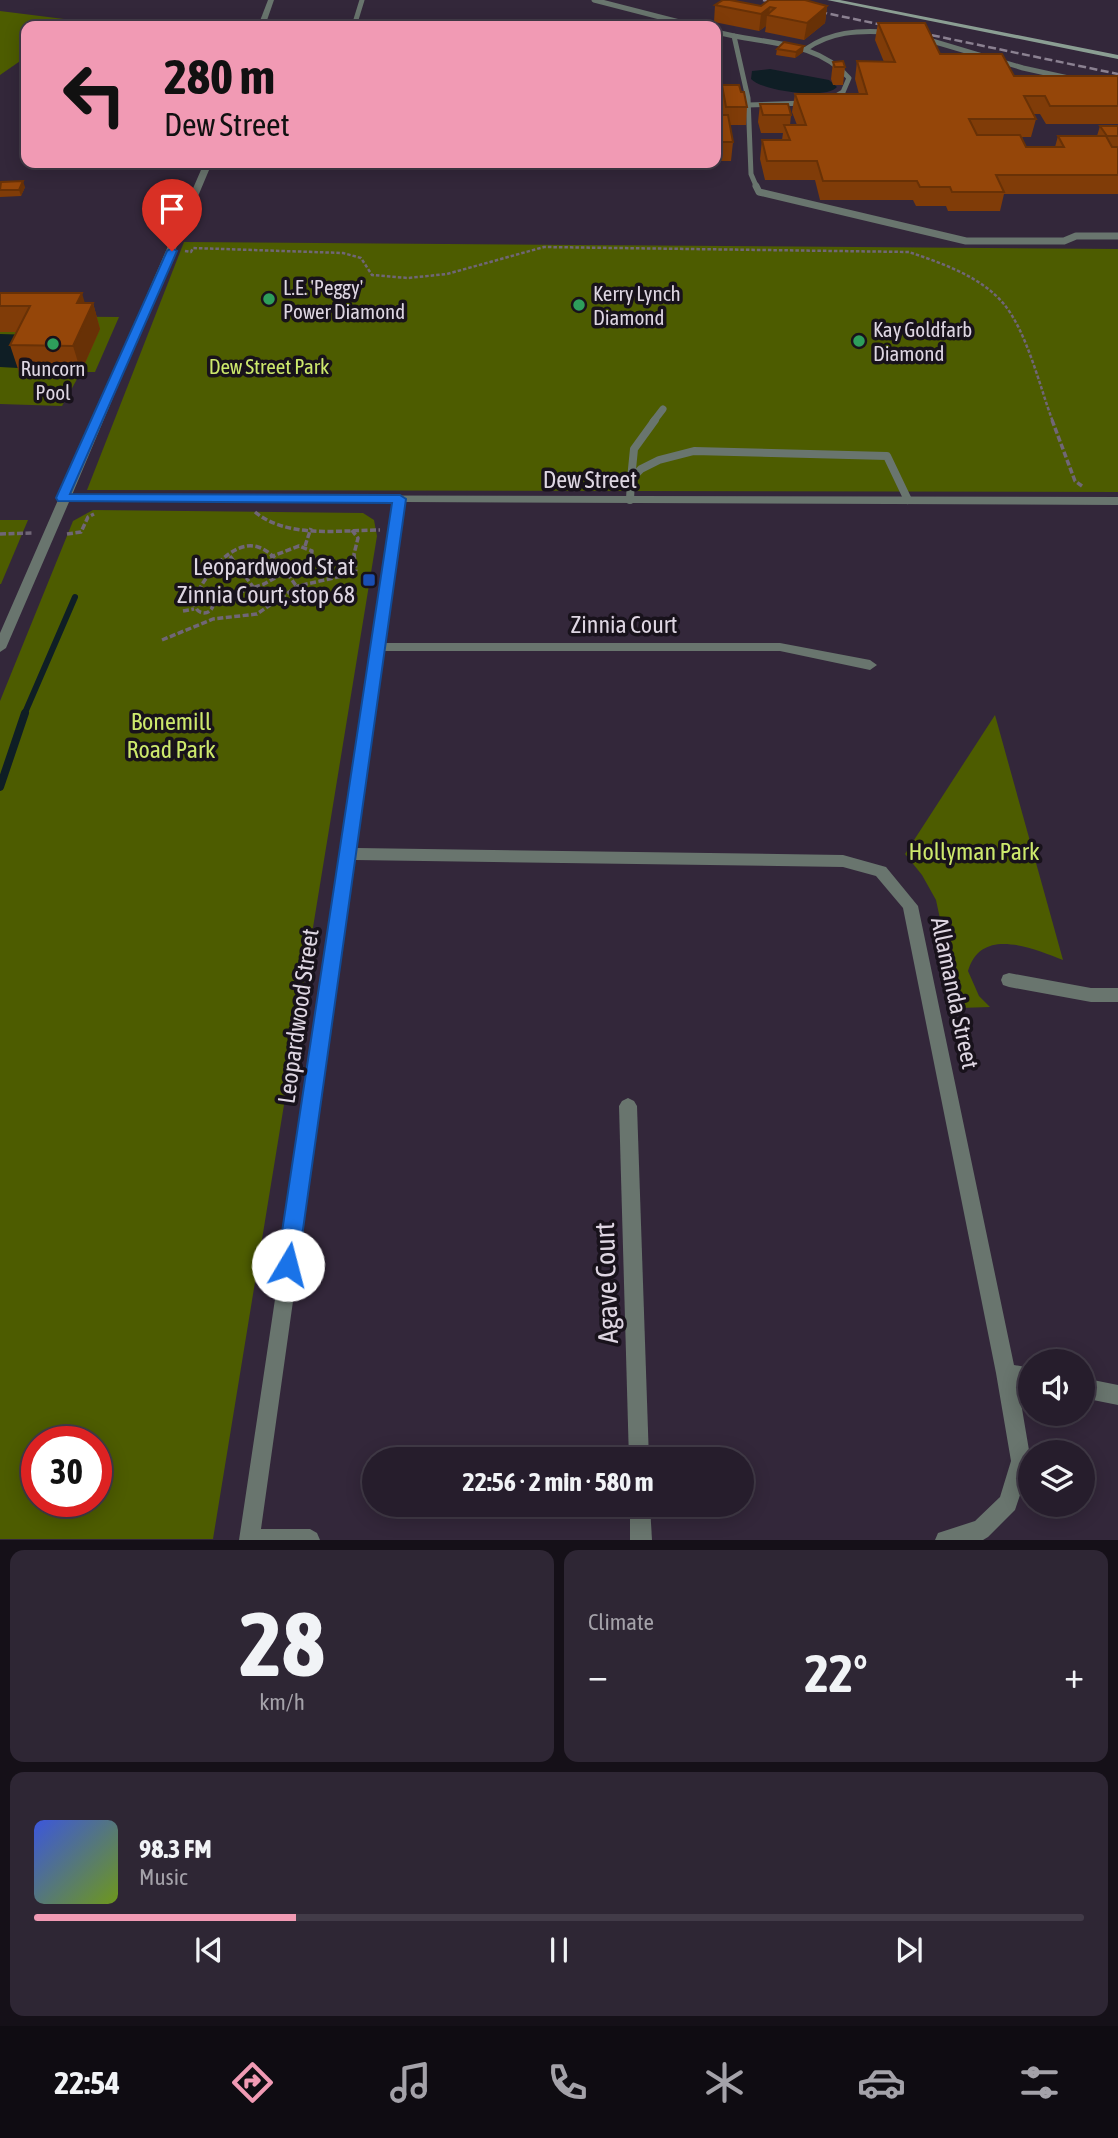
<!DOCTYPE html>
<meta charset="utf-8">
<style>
body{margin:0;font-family:"Asap Condensed",sans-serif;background:#2e2634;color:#f1f3f6;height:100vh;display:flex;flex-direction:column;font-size:26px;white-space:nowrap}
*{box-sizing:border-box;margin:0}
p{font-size:23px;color:#a4a2a9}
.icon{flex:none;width:38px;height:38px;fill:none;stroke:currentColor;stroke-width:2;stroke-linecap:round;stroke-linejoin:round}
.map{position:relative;height:1540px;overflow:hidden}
.sheet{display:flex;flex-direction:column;gap:10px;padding:10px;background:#151018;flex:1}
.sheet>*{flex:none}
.hud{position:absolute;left:21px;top:21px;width:700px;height:147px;border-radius:14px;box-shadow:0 4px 18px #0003,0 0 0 2px #423b48;background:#f19ab4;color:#111;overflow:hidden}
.tools{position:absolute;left:1018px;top:1349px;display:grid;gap:14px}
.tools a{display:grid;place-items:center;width:77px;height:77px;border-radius:50%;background:#261d2c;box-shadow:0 4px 18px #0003,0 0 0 2px #423b48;font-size:35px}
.speed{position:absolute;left:21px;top:1426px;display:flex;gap:14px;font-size:35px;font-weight:700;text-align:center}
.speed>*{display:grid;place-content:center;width:91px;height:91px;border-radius:50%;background:#261d2c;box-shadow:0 4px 18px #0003,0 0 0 2px #423b48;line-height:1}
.speed .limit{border:10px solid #d22;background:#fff;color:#111}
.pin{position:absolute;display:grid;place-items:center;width:60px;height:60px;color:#fff;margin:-72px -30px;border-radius:50% 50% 50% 0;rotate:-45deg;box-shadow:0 0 7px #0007}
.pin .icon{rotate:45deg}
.me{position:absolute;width:77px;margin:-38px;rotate:8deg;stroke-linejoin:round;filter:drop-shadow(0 0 5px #0008)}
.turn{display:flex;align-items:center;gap:24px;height:147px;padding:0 28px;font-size:32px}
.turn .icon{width:91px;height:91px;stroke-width:2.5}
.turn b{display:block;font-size:49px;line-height:60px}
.big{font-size:52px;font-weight:700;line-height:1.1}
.sheet .tile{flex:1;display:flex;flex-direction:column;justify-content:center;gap:10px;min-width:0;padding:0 24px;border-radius:14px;background:#2e2634}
.sheet .dial{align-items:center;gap:0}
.dial b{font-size:91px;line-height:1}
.song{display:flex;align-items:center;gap:21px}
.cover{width:84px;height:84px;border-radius:10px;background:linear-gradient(135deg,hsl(230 70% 55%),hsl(80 70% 35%))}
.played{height:7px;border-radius:4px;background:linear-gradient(90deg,#f19ab4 25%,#423b48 25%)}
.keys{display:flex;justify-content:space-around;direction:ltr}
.heat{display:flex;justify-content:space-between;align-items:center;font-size:38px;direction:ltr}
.sheet .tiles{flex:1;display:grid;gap:10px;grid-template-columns:1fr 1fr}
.tile:last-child{grid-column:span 2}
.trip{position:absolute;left:362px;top:1447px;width:392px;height:70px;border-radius:35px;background:#261d2c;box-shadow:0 4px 18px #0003,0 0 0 2px #423b48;font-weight:700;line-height:70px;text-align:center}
.tab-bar{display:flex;height:112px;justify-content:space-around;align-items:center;background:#0f0c12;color:#a4a2a9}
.tab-bar .icon{width:49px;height:49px}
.tab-bar .current{color:#f19ab4}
.tab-bar b{font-size:32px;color:#f1f3f6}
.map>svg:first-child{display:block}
.green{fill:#4d5c00;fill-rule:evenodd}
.water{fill:#0f1e25}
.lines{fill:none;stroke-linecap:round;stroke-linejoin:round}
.stream-far1{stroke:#0f1e25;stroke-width:6}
.stream{stroke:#0f1e25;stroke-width:8}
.path-far1{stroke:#706676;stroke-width:2.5;stroke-dasharray:3.5 2;stroke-linecap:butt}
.path{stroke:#706676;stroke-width:3.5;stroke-dasharray:6 2.5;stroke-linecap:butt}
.lane-far2{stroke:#69756e;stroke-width:5}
.lane-far1{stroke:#69756e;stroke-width:7}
.lane{stroke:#69756e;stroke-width:8}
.street{fill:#69756e;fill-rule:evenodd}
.secondary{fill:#8b9e93;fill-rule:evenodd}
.rail{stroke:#8b8191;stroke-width:2.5;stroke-dasharray:8 3.5;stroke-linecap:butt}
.wall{fill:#803c08}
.shaded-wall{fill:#683106}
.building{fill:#954609;stroke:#683106;stroke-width:2}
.route{fill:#1a73e8;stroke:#114b97;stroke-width:2}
.leisure-dot{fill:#2e9e5b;stroke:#18121b;stroke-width:2.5}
.transit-dot{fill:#1a4fb4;stroke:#18121b;stroke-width:2.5}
.labels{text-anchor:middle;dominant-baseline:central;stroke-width:7;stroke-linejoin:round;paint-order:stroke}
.far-poi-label{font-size:21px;fill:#ded6e2;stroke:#18121b;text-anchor:start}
.far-park-label{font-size:21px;fill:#cde96c;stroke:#18121b}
.street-label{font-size:24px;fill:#ded6e2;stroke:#18121b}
.poi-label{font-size:24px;fill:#ded6e2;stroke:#18121b;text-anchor:end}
.park-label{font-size:24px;fill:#cde96c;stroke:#18121b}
.near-street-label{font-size:28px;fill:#ded6e2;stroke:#18121b}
</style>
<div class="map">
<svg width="1118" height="1540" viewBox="0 0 1118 1540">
<rect width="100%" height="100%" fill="#33273a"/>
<g class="green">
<path d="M0,11L80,21L73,26H26V57L0,75Z"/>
<path d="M184,242L1118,249V492L87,490Z"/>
<path d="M0,316L119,317L95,372H81L62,406L0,404Z"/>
<path d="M93,510L363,513L374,520L377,536L213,1539H0V701L73,521ZM37,1442H96V1502H37Z"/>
<path d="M0,520H28L1,584H0Z"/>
<path d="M995,715L1063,960C1032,948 981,926 968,971L979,996L990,1007L959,1008L936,900L922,875L905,854Z"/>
</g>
<g class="water">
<path d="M770,69L829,80L837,87C826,100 762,91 751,79L752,71Z"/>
<path d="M0,334L35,335L18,368L0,367Z"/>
</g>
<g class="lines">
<path class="stream-far1" d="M24,715L75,597"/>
<path class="stream" d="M0,787L25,713"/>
<path class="path-far1" d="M185,251L191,252L193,248L343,253L361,258L372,275L408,278L447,274L544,247L909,252C941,263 980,276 1003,303C1027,331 1040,388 1053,422"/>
<g class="path">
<path d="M1052,420L1075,481L1082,486"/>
<path d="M255,512C288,539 340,530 380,530"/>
<path d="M0,534L34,533"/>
<path d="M67,534L81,532L88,517L94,514"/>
<path d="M305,546L311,528"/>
<path d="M230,556L254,588"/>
<circle cx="204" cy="604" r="9"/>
<path d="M198,598L196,595C206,575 232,539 258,547C275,552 287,574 297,587"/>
<path d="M214,601L264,584L311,558L312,551L299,546L270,557"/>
<path d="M183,611L194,609"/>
<path d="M162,640L213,619L257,614L298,586L351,574L356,570L354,554L358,538L351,529"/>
</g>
<g class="lane-far2">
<path d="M594,0L695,26"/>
<path d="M354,26L362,0"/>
<path d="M716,32L734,36L748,98L751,174L757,188"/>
<path d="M734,36C776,44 820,44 849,78L843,92L831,99"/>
<path d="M922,38L1023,68L1073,79"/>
<path d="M806,49C830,32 858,30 887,32"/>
<path d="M748,105L805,103"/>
</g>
<g class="lane-far1">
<path d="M756,186L759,192L966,241H1064L1076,236H1118"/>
<path d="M653,422L663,409"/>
</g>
<g class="lane">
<path d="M631,479L634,449L655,420"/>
<path d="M630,500L631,479L641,469L659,460L694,451L887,456L908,500"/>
</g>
<g class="street">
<path d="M268,0H274L265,26H258Z"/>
<path d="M204,163H212L72,495L1118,497V505L405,502L386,643H780L870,660L877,665L870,670L780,651H384L357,848L843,855L886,867L918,906L1014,1365L1031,1368V1388L1018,1385L1031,1462L1015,1510L988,1537L983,1540H935L938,1533L975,1521L1000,1497L1011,1461L996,1373L903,908L876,876L843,867L355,860L261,1529H310L317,1533L320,1540H239L341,858L339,854L342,850L394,502H69L6,648L0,652V633L58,500L56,498L60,495Z"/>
<path d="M1009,973L1091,988H1118V1002H1091L1009,987L1003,985L1001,980L1003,975Z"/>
<path d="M628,1098L634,1101L637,1106L649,1460H629L619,1106L622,1101Z"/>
<path d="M1083,1378L1118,1385V1405L1083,1398Z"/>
<path d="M630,1505H650L652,1540H630Z"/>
</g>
<path class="secondary" d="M827,0H840L1118,55V59Z"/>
<path class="rail" d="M763,0L1118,74"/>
</g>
<g class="wall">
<path d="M715,5L761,6H827L825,23L804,40L765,32L766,26L759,31L714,22Z"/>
<path d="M878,23L940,54L1014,76H1118V124H1046L1040,114H1033L1036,119L1031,137H1022L1026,147H1055L1058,136H1097L1100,126H1118V194H1004L1000,211H948L946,206H916L913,200H820L815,180H765L760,159L762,140H782L783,133H761L758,122L760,104L791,115L790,125H797L792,112L795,94H859L855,79L857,61L884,62L875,40Z"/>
<path d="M777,49L803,52L795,58L776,55Z"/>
<path d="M833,62L845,67L843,85H833L831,79Z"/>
<path d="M722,85L741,92L747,107L746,125H730L733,142L731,161H716V115H723L721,103Z"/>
<path d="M0,184L25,187L21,196L0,197Z"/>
<path d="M0,293L93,303L100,329L81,372H19L10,345L17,332H0Z"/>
</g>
<g class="shaded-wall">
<path d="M827,6L825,23L804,40L807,23Z"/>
<path d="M770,7L769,16L767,15L766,26L759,31L761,14Z"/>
<path d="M804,46L803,52L795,58L796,52Z"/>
<path d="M23,181L25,187L21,196L19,190Z"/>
<path d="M82,293L88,314L93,303L100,329L81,372L73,346L77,303Z"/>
</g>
<g class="building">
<path d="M723,0H730L761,6L769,0H805L827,6L807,23L767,15L775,8L770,7L761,14L715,5Z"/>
<path d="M878,23H925L940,54H1002L1014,76H1118V106H1050L1045,96H1024L1036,119H969L977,135H1020L1026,147H1064L1058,136H1106L1112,147H1118V175H996L1004,192H952L950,187H920L917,181H823L817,161H767L762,140H790L784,125H806L795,94H867L857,61L895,62Z"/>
<path d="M784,42L804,46L796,52L777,49Z"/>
<path d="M843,61L845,67H835L833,62Z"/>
<path d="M722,85H739L741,92H744L747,107H726Z"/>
<path d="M760,104H788L791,115H763Z"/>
<path d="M716,115H728L733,142H716Z"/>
<path d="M1100,126H1118V136H1107Z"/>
<path d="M23,181L19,190H0L1,182Z"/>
<path d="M0,293H82L77,303H93L73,346L10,345L30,306H0Z"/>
</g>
<path class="route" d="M172,248L177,251L70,494L400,495L406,499L298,1265L295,1272L288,1275L280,1272L277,1265L392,503L58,501L56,498L167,251Z"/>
<g class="leisure-dot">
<circle cx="269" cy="299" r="7"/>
<circle cx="579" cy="305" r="7"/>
<circle cx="859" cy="341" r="7"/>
<circle cx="53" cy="344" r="7"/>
</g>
<rect class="transit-dot" x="362" y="573" width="14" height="14" rx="3.5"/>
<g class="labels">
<g class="far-poi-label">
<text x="283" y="287">L.E. 'Peggy'<tspan x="283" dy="24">Power Diamond</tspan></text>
<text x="593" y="293">Kerry Lynch<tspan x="593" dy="24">Diamond</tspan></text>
<text x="873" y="329">Kay Goldfarb<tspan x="873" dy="24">Diamond</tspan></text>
<text x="53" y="368" text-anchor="middle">Runcorn<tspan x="53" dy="24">Pool</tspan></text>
</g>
<g class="far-park-label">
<text x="269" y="366">Dew Street Park</text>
</g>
<g class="street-label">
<text x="590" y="479">Dew Street</text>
<text x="624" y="624">Zinnia Court</text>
<text transform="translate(955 993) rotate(78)">Allamanda Street</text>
<text transform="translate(298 1016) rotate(-82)">Leopardwood Street</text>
</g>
<g class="poi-label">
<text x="355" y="566">Leopardwood St at<tspan x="355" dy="28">Zinnia Court, stop 68</tspan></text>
</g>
<g class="park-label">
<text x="171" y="721">Bonemill<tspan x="171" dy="28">Road Park</tspan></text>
<text x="974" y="851">Hollyman Park</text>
</g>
<g class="near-street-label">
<text transform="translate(606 1283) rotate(-92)">Agave Court</text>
</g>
</g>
</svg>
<div class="tools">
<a><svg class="icon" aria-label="sound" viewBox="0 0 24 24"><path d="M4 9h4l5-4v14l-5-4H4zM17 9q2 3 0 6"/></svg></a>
<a><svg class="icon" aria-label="layers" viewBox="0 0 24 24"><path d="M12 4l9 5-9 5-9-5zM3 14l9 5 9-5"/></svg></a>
</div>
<div class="speed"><div class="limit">30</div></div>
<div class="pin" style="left:172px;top:251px;background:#d93025"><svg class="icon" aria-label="arrive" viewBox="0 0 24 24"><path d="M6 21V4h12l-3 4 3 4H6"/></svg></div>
<svg class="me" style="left:288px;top:1265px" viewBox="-20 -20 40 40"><circle r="19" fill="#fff"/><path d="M0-13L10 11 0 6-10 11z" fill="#1a73e8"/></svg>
<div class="trip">22:56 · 2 min · 580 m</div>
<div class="hud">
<div class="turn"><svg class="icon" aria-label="left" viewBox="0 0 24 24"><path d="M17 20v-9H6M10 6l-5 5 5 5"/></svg><div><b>280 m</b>Dew Street</div></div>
</div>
</div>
<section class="sheet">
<div class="tiles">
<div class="tile dial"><b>28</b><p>km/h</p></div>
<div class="tile"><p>Climate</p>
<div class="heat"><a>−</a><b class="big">22°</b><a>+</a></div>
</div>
<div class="tile">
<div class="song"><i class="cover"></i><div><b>98.3 FM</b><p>Music</p></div></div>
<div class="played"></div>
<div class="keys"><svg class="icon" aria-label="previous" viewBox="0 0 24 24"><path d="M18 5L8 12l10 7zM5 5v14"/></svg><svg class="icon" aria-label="pause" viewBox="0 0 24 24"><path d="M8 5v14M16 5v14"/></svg><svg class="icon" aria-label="next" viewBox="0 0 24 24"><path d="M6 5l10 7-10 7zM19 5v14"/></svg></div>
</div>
</div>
</section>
<nav class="tab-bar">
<b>22:54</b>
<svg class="icon current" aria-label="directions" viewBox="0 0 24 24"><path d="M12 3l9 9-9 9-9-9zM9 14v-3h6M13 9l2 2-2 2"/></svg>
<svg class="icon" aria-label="music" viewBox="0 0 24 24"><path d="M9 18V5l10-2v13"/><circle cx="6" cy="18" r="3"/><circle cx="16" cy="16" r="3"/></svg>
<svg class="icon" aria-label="phone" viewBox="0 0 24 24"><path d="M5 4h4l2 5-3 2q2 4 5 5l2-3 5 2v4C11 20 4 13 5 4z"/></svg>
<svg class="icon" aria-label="climate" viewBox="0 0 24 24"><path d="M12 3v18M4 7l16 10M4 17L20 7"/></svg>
<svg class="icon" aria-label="car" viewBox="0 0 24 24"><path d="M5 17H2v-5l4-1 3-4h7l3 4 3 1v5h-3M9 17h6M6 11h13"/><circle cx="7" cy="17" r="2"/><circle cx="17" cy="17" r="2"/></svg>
<svg class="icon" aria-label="filters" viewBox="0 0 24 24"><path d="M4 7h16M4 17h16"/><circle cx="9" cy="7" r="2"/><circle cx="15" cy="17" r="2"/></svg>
</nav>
